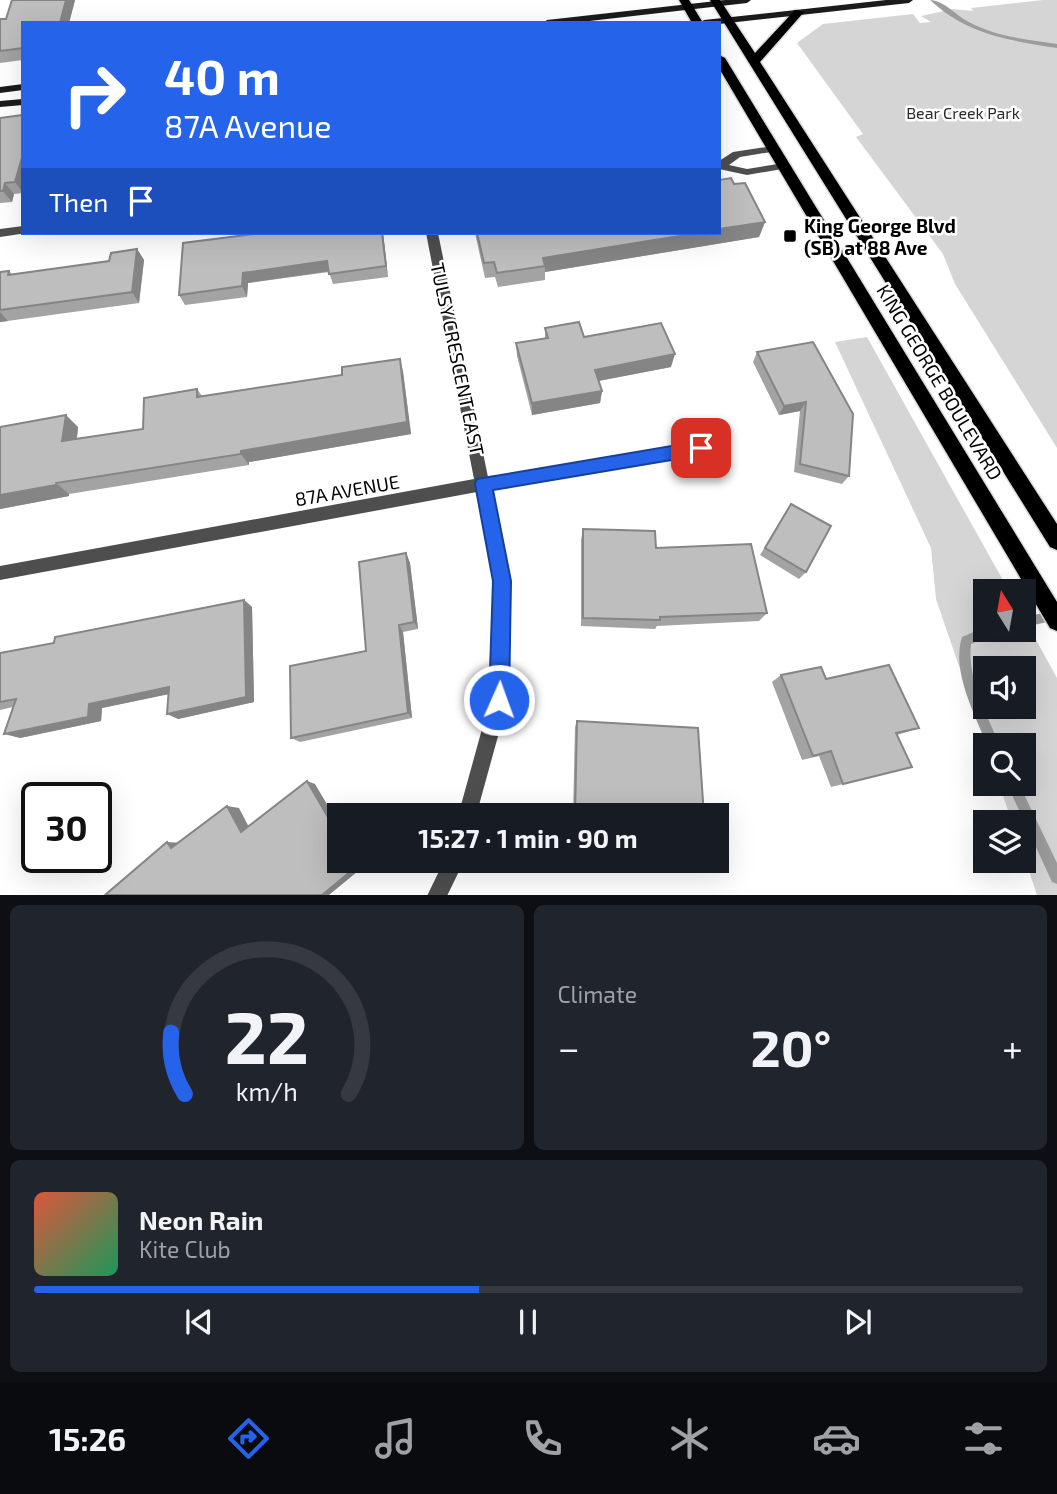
<!DOCTYPE html>
<meta charset="utf-8">
<style>
body{margin:0;font-family:"Exo 2",sans-serif;background:#20242c;color:#f1f3f6;height:100vh;display:flex;flex-direction:column;font-size:26px;white-space:nowrap}
*{box-sizing:border-box;margin:0}
p{font-size:23px;color:#9ea1a6}
.icon{flex:none;width:38px;height:38px;fill:none;stroke:currentColor;stroke-width:2;stroke-linecap:round;stroke-linejoin:round}
.map{position:relative;height:895px;overflow:hidden}
.details{display:flex;flex-direction:column;gap:10px;padding:10px;background:#0d0f14;flex:1}
.details>*{flex:none}
.guide{position:absolute;left:21px;top:21px;width:700px;height:214px;border-radius:0px;box-shadow:0 7px 28px #0002;background:#2563eb;color:#fff;overflow:hidden}
.needle{width:46px;rotate:349deg}
.tools{position:absolute;left:973px;top:579px;display:grid;gap:14px}
.tools a{display:grid;place-items:center;width:63px;height:63px;border-radius:0px;background:#171b24;box-shadow:0 7px 28px #0002;font-size:35px}
.speed{position:absolute;left:21px;top:782px;display:flex;gap:14px;font-size:35px;font-weight:700;text-align:center}
.speed>*{display:grid;place-content:center;width:91px;height:91px;border-radius:50%;background:#171b24;box-shadow:0 7px 28px #0002;line-height:1}
.speed .limit{border:4px solid #111;border-radius:10px;background:#fff;color:#111}
.pin{position:absolute;display:grid;place-items:center;width:60px;height:60px;color:#fff;margin:-30px;border-radius:14px;box-shadow:0 4px 10px #0006}
.me{position:absolute;width:77px;margin:-38px;rotate:2deg;stroke-linejoin:round;filter:drop-shadow(0 0 5px #0008)}
.turn{display:flex;align-items:center;gap:24px;height:147px;padding:0 28px;font-size:32px}
.turn .icon{width:91px;height:91px;stroke-width:2.5}
.turn b{display:block;font-size:49px;line-height:60px}
.then{display:flex;align-items:center;height:66px;padding:0 28px;background:#0003;gap:14px;font-size:26px}
.big{font-size:52px;font-weight:700;line-height:1.1}
.details .card{flex:1;display:flex;flex-direction:column;justify-content:center;gap:10px;min-width:0;padding:0 24px;border-radius:10px;background:#20242c}
.details .dial{align-items:center;gap:0}
.dial svg{height:182px;overflow:visible;fill:none;stroke:#363941;stroke-width:7;stroke-linecap:round;text-anchor:middle}
.dial text{fill:#f1f3f6;stroke:none}
.song{display:flex;align-items:center;gap:21px}
.cover{width:84px;height:84px;border-radius:10px;background:linear-gradient(135deg,hsl(10 70% 55%),hsl(150 70% 35%))}
.played{height:7px;border-radius:4px;background:linear-gradient(90deg,#2563eb 45%,#363941 45%)}
.keys{display:flex;justify-content:space-around;direction:ltr}
.heat{display:flex;justify-content:space-between;align-items:center;font-size:38px;direction:ltr}
.details .tiles{flex:1;display:grid;gap:10px;grid-template-columns:1fr 1fr}
.card:last-child{grid-column:span 2}
.trip{position:absolute;left:327px;top:803px;width:402px;height:70px;border-radius:0px;background:#171b24;box-shadow:0 7px 28px #0002;font-weight:700;line-height:70px;text-align:center}
.menu{display:flex;height:112px;justify-content:space-around;align-items:center;background:#090b0e;color:#9ea1a6}
.menu .icon{width:49px;height:49px}
.menu .active{color:#2563eb}
.menu b{font-size:32px;color:#f1f3f6}
.map>svg:first-child{display:block}
.green{fill:#d5d5d5;fill-rule:evenodd}
.lines{fill:none;stroke-linecap:round;stroke-linejoin:round}
.stream{fill:#9c9c9c;fill-rule:evenodd}
.primary-casing{stroke:#dbdbdb;stroke-width:3}
.lane{fill:#4e4e4e;fill-rule:evenodd}
.street{fill:#4e4e4e;fill-rule:evenodd}
.secondary{fill:#1b1b1b;fill-rule:evenodd}
.primary{fill:#000;fill-rule:evenodd}
.wall{fill:#a3a3a3}
.shaded-wall{fill:#858585}
.building{fill:#bebebe;stroke:#858585;stroke-width:2}
.route{fill:#2563eb;stroke:#184099;stroke-width:2}
.poi-dot{fill:#000;stroke:#fff;stroke-width:2.5}
.labels{text-anchor:middle;dominant-baseline:central;stroke-width:5;stroke-linejoin:round;paint-order:stroke}
.far-park-label{font-size:16px;fill:#2c2c2c;stroke:#fff}
.poi-label{font-size:19px;font-weight:bold;fill:#000;stroke:#fff;text-anchor:start}
.street-label{font-size:19px;fill:#000;stroke:#fff}
</style>
<div class="map">
<svg width="1057" height="896" viewBox="0 0 1057 896">
<rect width="100%" height="100%" fill="#fff"/>
<g class="green">
<path d="M1043,0H1057V448L955,284L943,254L856,137L863,134L797,43L823,24L913,14L920,23L931,22L921,16L953,9L973,11L971,8Z"/>
<path d="M867,337L1009,591L985,592V630H1024V618L1057,678V895H1037L1024,856V822H1012L999,784H1024V746L986,745L936,599L931,548L835,342ZM985,668H1024V707H985Z"/>
</g>
<g class="lines">
<g class="stream">
<path d="M930,0C943,0 956,15 967,21C995,37 1026,39 1057,44V48C1008,40 968,35 930,0Z"/>
<path d="M1057,610V620L1024,627V617Z"/>
<path d="M985,627V630H997L995,634L971,644C967,680 987,714 1000,746H988C975,716 951,670 962,637Z"/>
<path d="M1007,784H1019L1057,863V884L1052,882Z"/>
</g>
<defs>
<g id="primary">
<path d="M679,0H689L703,23H692Z"/>
<path d="M710,0H720L755,53L795,10L804,12L760,62L1057,524V550L1050,547Z"/>
<path d="M719,55L725,58L1057,602V631L1050,628L719,68Z"/>
</g>
</defs>
<use href="#primary" class="primary-casing"/>
<path class="lane" d="M773,146L777,147V151L740,157L729,165L747,169L784,163L789,166L788,168L747,175L719,169V161L733,152Z"/>
<g class="street">
<path d="M23,226V233H27L0,237V229Z"/>
<path d="M426,233H438L488,477L701,442L706,444L708,448L706,452L701,454L491,489L510,581L508,700L476,816H458L490,700L494,581L477,492L0,580V566L474,479Z"/>
<path d="M444,861H464L447,896H427Z"/>
</g>
<g class="secondary">
<path d="M725,0H751L747,3L572,23H543L547,20Z"/>
<path d="M886,0H913L909,3L719,24L700,23L704,20Z"/>
<path d="M23,84V90L0,93V87Z"/>
<path d="M23,99V105L0,107V101Z"/>
</g>
<use href="#primary" class="primary"/>
</g>
<g class="wall">
<path d="M12,0H75L69,23H23V60L0,63V19H6Z"/>
<path d="M23,115V193L14,194L12,202L0,203V118Z"/>
<path d="M734,184L765,222L759,237L545,272V280L498,287L495,277L485,278L475,233H719Z"/>
<path d="M261,233H383L388,277L333,284L329,272L248,283L247,297L185,305L179,295Z"/>
<path d="M137,249L144,260L139,303L0,322V272L9,271L12,274L109,261Z"/>
<path d="M545,328L584,337L671,367L598,381L602,391L600,403L532,415L517,356L516,343L545,338Z"/>
<path d="M813,342L849,476L842,484L794,472L800,411L779,415L753,362L757,352Z"/>
<path d="M400,359L403,372L411,434L249,462V465L69,494V496L0,509V427H78L77,439L143,429L197,389L202,396L342,375Z"/>
<path d="M791,504L806,572L799,579L760,555Z"/>
<path d="M583,529L656,548L767,613L759,621L657,626L655,629L581,626V540Z"/>
<path d="M406,553L410,563L418,629L403,632L412,718L300,742L291,738L366,651Z"/>
<path d="M244,600L252,607L254,702L178,719L168,694L102,708L101,721L20,738L13,707L0,710V653L54,643Z"/>
<path d="M781,675L826,679L919,728L897,735L912,767L831,787L819,756L802,760L772,682Z"/>
<path d="M577,721L704,816H573L575,727Z"/>
</g>
<g class="shaded-wall">
<path d="M66,0H75L69,23H60Z"/>
<path d="M23,154V193L15,182Z"/>
<path d="M5,183L14,194L12,202L3,191Z"/>
<path d="M765,222L759,237L545,272V266L543,258L698,233H719V229Z"/>
<path d="M382,233H383L388,277L386,266Z"/>
<path d="M137,249L144,260L139,303L132,292Z"/>
<path d="M327,261L330,271L248,283L247,297L242,286L243,273Z"/>
<path d="M0,312L8,321L0,322Z"/>
<path d="M675,354L671,367L593,382L595,370Z"/>
<path d="M400,359L403,372L411,434L249,462V465L241,454V451Z"/>
<path d="M602,391L600,403L532,415V403Z"/>
<path d="M806,402L800,411L779,415L784,406Z"/>
<path d="M66,415L78,427L75,453L62,441Z"/>
<path d="M56,483L69,494V496L0,509V495Z"/>
<path d="M406,553L410,563L418,629L414,622Z"/>
<path d="M244,600L252,607L254,702L178,719L167,714Z"/>
<path d="M399,625L403,632L412,718L408,713Z"/>
<path d="M169,687L179,692L102,708L101,721L20,738L4,734L89,704Z"/>
<path d="M307,781L315,784L340,826V838Z"/>
<path d="M227,806L239,808L252,833L241,832Z"/>
<path d="M167,842L182,843L171,848Z"/>
<path d="M353,861H360L363,867L329,895H322Z"/>
</g>
<g class="building">
<path d="M12,0H66L60,23H23V48L0,51V19H6Z"/>
<path d="M23,115V154L15,182L5,183L3,191H0V118Z"/>
<path d="M731,178L734,184L745,183L765,222L719,229V180Z"/>
<path d="M261,233H382L386,266L329,274L327,261L243,273L242,286L179,295L183,243Z"/>
<path d="M477,233H698L543,258L545,266L497,273L494,262L484,263Z"/>
<path d="M137,249L132,292L0,310V272L9,271L8,275L109,261L111,253Z"/>
<path d="M579,322L584,337L661,323L675,354L595,370L602,391L532,403L516,343L548,338L545,328Z"/>
<path d="M813,342L853,414L849,476L800,464L806,402L784,406L757,352Z"/>
<path d="M400,359L407,422L241,451V454L56,483V485L0,495V427L66,415L62,441L143,429L144,398L197,389V397L342,375V367Z"/>
<path d="M791,504L831,526L806,572L765,548Z"/>
<path d="M583,529L655,531L656,548L751,544L767,613L660,617V620L583,618Z"/>
<path d="M406,553L414,622L399,625L408,713L291,738L290,666L366,651L359,562Z"/>
<path d="M244,600L246,697L167,714L169,687L89,704L88,717L4,734L16,699L0,702V653L54,643L55,637Z"/>
<path d="M889,665L919,728L896,733L912,767L843,784L831,751L813,756L781,675L821,667L826,679Z"/>
<path d="M577,721L698,728L704,816H575Z"/>
<path d="M307,781L340,838V861H353L356,867L322,895H105L167,842L171,848L227,806L241,832Z"/>
</g>
<path class="route" d="M701,441L707,443L709,448L707,453L701,455L493,490L511,581L509,700L506,707L499,710L492,707L489,700L493,581L475,484L477,479Z"/>
<rect class="poi-dot" x="783" y="229" width="14" height="14" rx="3.5"/>
<g class="labels">
<g class="far-park-label">
<text x="963" y="112">Bear Creek Park</text>
</g>
<g class="poi-label">
<text x="804" y="225">King George Blvd<tspan x="804" dy="22">(SB) at 88 Ave</tspan></text>
</g>
<g class="street-label">
<text transform="translate(458 359) rotate(78)">TULSY CRESCENT EAST</text>
<text transform="translate(940 382) rotate(59)">KING GEORGE BOULEVARD</text>
<text transform="translate(347 490) rotate(-10)">87A AVENUE</text>
</g>
</g>
</svg>
<div class="tools">
<a><svg class="needle" viewBox="-14 -14 28 28"><path d="M0-13l5 13h-10z" fill="#e53935"/><path d="M0 13l5-13h-10z" fill="#9ea1a6"/></svg></a>
<a><svg class="icon" aria-label="sound" viewBox="0 0 24 24"><path d="M4 9h4l5-4v14l-5-4H4zM17 9q2 3 0 6"/></svg></a>
<a><svg class="icon" aria-label="search" viewBox="0 0 24 24"><circle cx="10" cy="10" r="6"/><path d="M15 15l6 6"/></svg></a>
<a><svg class="icon" aria-label="layers" viewBox="0 0 24 24"><path d="M12 4l9 5-9 5-9-5zM3 14l9 5 9-5"/></svg></a>
</div>
<div class="speed"><div class="limit">30</div></div>
<div class="pin" style="left:701px;top:448px;background:#d93025"><svg class="icon" aria-label="arrive" viewBox="0 0 24 24"><path d="M6 21V4h12l-3 4 3 4H6"/></svg></div>
<svg class="me" style="left:499px;top:700px" viewBox="-20 -20 40 40"><circle r="17" fill="#2563eb" stroke="#fff" stroke-width="3"/><path d="M0-11L8 9 0 5-8 9z" fill="#fff"/></svg>
<div class="trip">15:27 · 1 min · 90 m</div>
<div class="guide">
<div class="turn"><svg class="icon" aria-label="right" viewBox="0 0 24 24"><path d="M7 20v-9h11M14 6l5 5-5 5"/></svg><div><b>40 m</b>87A Avenue</div></div>
<div class="then">Then<svg class="icon" aria-label="arrive" viewBox="0 0 24 24"><path d="M6 21V4h12l-3 4 3 4H6"/></svg></div>
</div>
</div>
<section class="details">
<div class="tiles">
<div class="card dial"><svg viewBox="0 0 100 80">
<path d="M14 69A42 42 0 1 1 86 69"/>
<path d="M14 69A42 42 0 0 1 8 42" stroke="#2563eb"/>
<text x="50" y="56" font-size="32" font-weight="700">22</text>
<text x="50" y="72" font-size="11">km/h</text>
</svg></div>
<div class="card"><p>Climate</p>
<div class="heat"><a>−</a><b class="big">20°</b><a>+</a></div>
</div>
<div class="card">
<div class="song"><i class="cover"></i><div><b>Neon Rain</b><p>Kite Club</p></div></div>
<div class="played"></div>
<div class="keys"><svg class="icon" aria-label="previous" viewBox="0 0 24 24"><path d="M18 5L8 12l10 7zM5 5v14"/></svg><svg class="icon" aria-label="pause" viewBox="0 0 24 24"><path d="M8 5v14M16 5v14"/></svg><svg class="icon" aria-label="next" viewBox="0 0 24 24"><path d="M6 5l10 7-10 7zM19 5v14"/></svg></div>
</div>
</div>
</section>
<nav class="menu">
<b>15:26</b>
<svg class="icon active" aria-label="directions" viewBox="0 0 24 24"><path d="M12 3l9 9-9 9-9-9zM9 14v-3h6M13 9l2 2-2 2"/></svg>
<svg class="icon" aria-label="music" viewBox="0 0 24 24"><path d="M9 18V5l10-2v13"/><circle cx="6" cy="18" r="3"/><circle cx="16" cy="16" r="3"/></svg>
<svg class="icon" aria-label="phone" viewBox="0 0 24 24"><path d="M5 4h4l2 5-3 2q2 4 5 5l2-3 5 2v4C11 20 4 13 5 4z"/></svg>
<svg class="icon" aria-label="climate" viewBox="0 0 24 24"><path d="M12 3v18M4 7l16 10M4 17L20 7"/></svg>
<svg class="icon" aria-label="car" viewBox="0 0 24 24"><path d="M5 17H2v-5l4-1 3-4h7l3 4 3 1v5h-3M9 17h6M6 11h13"/><circle cx="7" cy="17" r="2"/><circle cx="17" cy="17" r="2"/></svg>
<svg class="icon" aria-label="filters" viewBox="0 0 24 24"><path d="M4 7h16M4 17h16"/><circle cx="9" cy="7" r="2"/><circle cx="15" cy="17" r="2"/></svg>
</nav>
